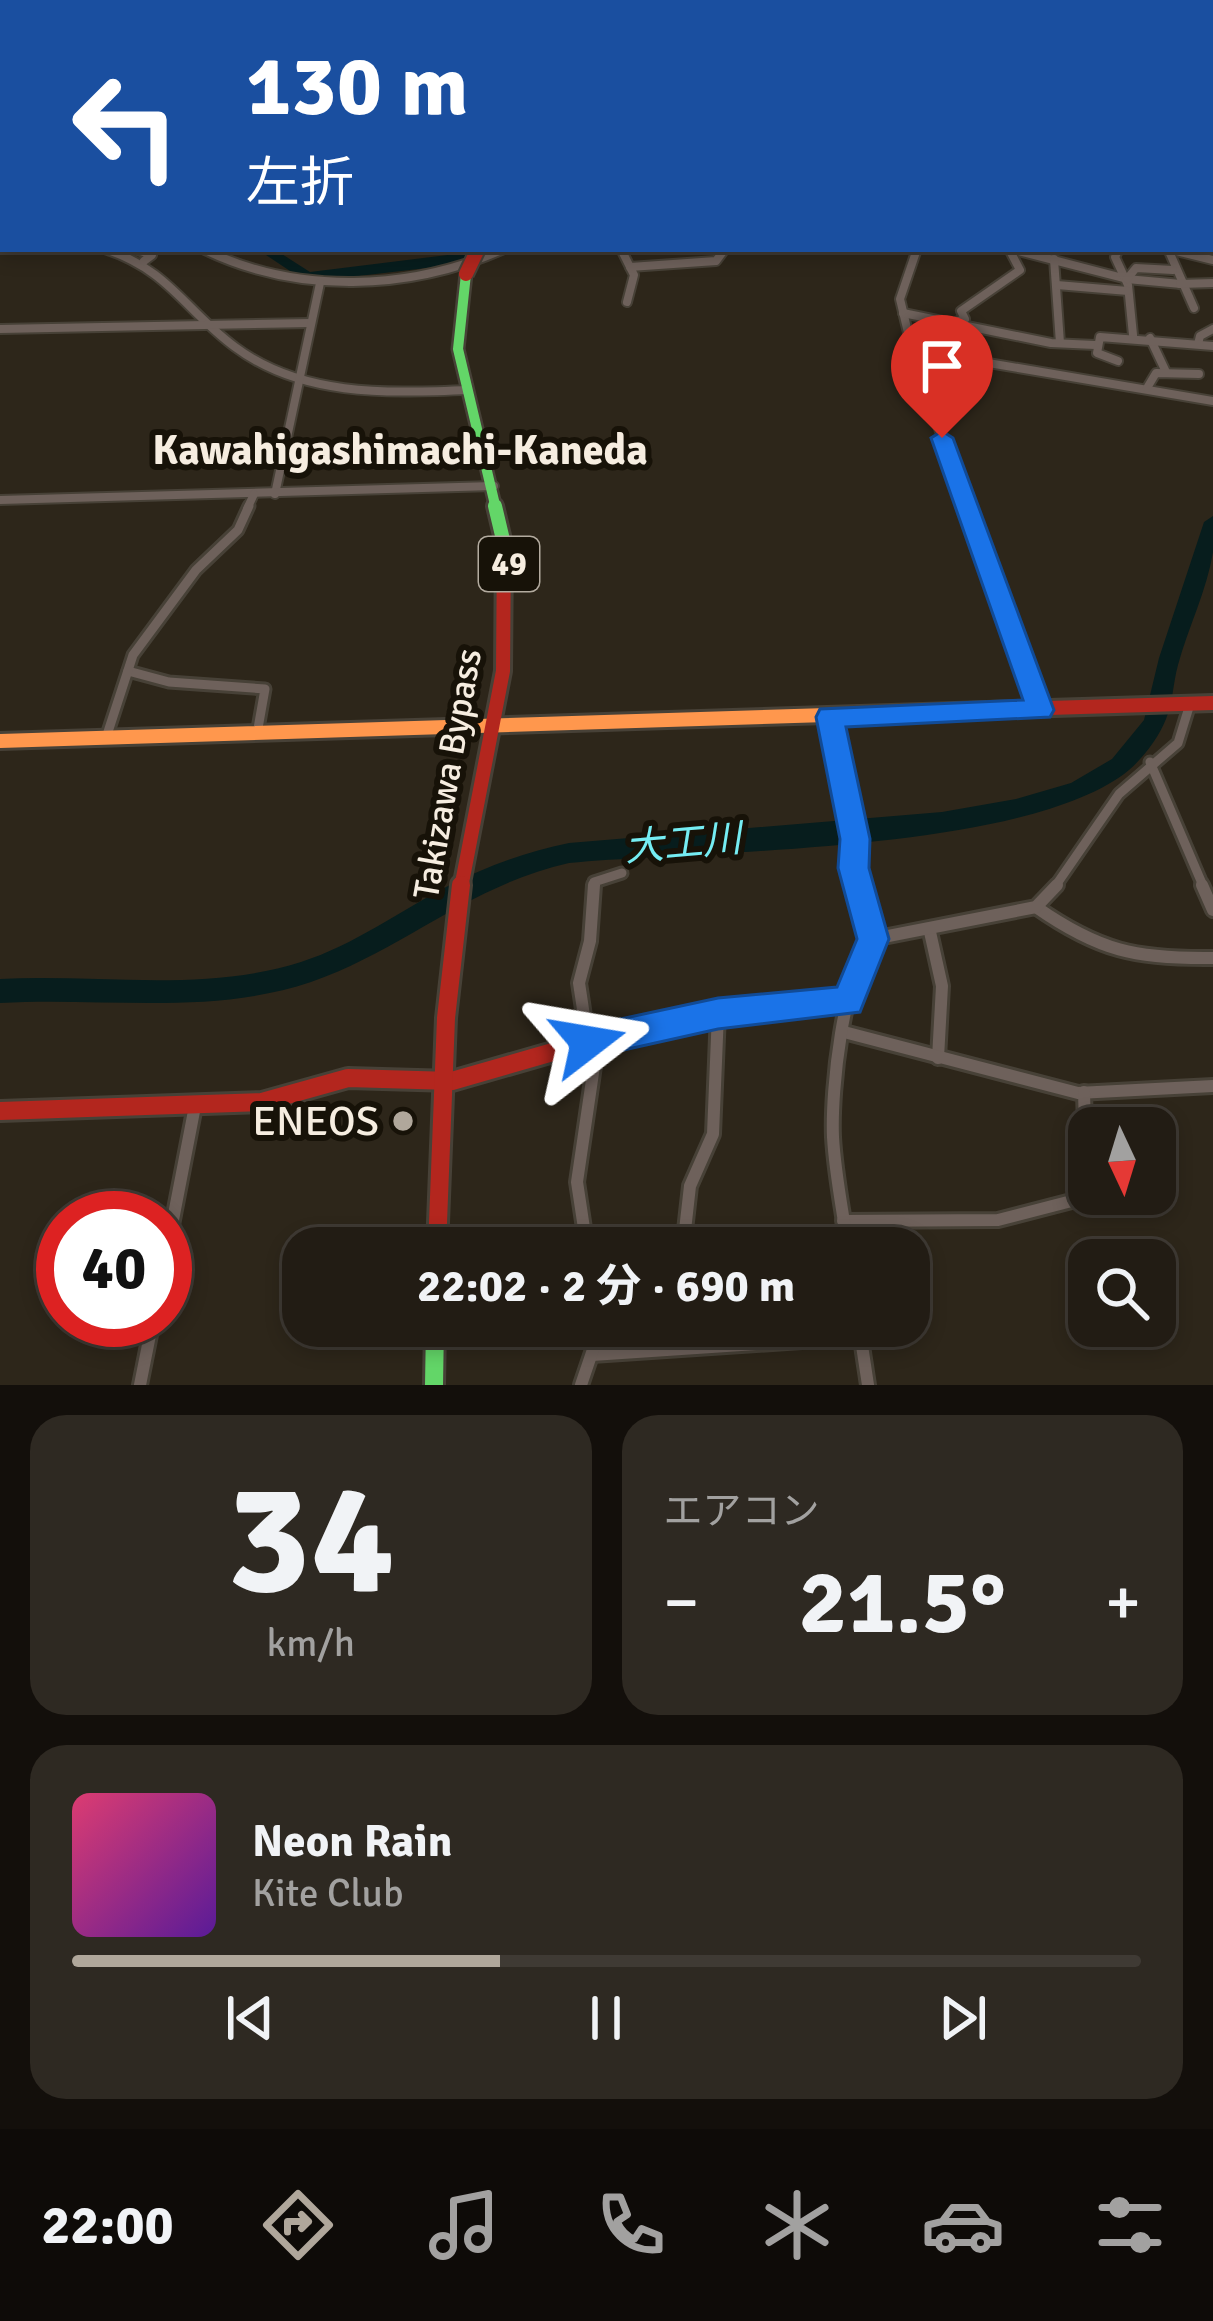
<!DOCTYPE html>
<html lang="ja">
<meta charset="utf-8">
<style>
body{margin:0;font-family:Signika,"Noto Sans JP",sans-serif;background:#2e2922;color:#f1f3f6;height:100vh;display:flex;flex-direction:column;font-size:45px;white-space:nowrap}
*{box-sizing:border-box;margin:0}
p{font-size:39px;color:#a2a1a0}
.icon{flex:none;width:66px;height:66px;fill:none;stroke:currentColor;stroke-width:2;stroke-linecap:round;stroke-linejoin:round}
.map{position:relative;height:1385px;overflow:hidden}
.sheet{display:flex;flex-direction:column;gap:30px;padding:30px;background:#130f0b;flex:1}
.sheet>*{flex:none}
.top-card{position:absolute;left:0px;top:0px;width:1215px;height:252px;box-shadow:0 6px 18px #0003,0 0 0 3px #3f3a34;background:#1a4fa0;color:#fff;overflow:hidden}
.needle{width:78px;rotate:176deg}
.tools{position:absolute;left:1068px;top:1107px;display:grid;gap:24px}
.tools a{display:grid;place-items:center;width:108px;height:108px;border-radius:24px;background:#221c14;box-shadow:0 6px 18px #0003,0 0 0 3px #3f3a34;font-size:60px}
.speed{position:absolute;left:36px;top:1191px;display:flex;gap:24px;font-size:60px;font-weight:700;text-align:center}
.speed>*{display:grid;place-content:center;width:156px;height:156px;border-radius:50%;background:#221c14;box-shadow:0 6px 18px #0003,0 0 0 3px #3f3a34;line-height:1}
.speed .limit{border:18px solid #d22;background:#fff;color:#111}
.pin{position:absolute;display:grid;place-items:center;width:102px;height:102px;color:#fff;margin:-123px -51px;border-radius:50% 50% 50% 0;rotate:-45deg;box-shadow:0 0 12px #0007}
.pin .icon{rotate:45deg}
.me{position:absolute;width:132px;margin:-66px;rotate:76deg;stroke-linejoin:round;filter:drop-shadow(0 0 9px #0008)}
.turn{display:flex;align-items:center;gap:42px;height:252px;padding:0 48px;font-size:54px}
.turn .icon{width:156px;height:156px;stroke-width:2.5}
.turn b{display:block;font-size:84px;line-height:102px}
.big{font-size:90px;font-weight:700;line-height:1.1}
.sheet .tile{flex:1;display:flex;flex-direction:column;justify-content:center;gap:18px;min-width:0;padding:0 42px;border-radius:36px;background:#2e2922}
.sheet .dial{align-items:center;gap:0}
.dial b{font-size:156px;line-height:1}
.song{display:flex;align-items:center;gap:36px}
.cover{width:144px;height:144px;border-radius:18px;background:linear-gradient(135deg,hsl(340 70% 55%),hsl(270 70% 35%))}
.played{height:12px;border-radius:6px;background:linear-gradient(90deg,#b0a79b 40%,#3f3a34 40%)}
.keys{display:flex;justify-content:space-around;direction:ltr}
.heat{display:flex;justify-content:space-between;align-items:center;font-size:66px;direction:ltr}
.sheet .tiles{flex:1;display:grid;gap:30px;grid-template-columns:1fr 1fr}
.tile:last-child{grid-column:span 2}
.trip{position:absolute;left:282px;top:1227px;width:648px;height:120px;border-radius:36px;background:#221c14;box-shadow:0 6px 18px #0003,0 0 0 3px #3f3a34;font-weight:700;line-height:120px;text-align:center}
.dock{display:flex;height:192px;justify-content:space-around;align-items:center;background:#0e0b08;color:#a2a1a0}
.dock .icon{width:84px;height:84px}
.dock .active{color:#b0a79b}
.dock b{font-size:54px;color:#f1f3f6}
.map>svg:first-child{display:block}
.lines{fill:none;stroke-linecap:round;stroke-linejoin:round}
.river{fill:#071d1d;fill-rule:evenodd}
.street-far3-casing{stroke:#474137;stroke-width:8}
.street-far2-casing{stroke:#474137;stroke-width:12}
.street-far1-casing{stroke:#474137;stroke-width:15}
.street-casing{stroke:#474137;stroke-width:18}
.fast-far2-casing{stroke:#474137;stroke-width:15}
.fast-far1-casing{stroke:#474137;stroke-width:20}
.fast-casing{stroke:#474137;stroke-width:24}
.slow-far1-casing{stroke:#474137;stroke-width:20}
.slow-casing{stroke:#474137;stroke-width:24}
.jam-far1-casing{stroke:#474137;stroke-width:20}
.jam-casing{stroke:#474137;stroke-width:24}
.street-far3{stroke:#6e615b;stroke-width:4.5}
.street-far2{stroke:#6e615b;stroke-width:8}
.street-far1{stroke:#6e615b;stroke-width:9}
.street{stroke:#6e615b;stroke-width:12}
.fast-far2{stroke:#63d668;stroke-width:10}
.fast-far1{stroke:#63d668;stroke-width:14}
.fast{stroke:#63d668;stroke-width:18}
.slow-far1{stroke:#ff974d;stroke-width:14}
.slow{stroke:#ff974d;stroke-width:18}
.jam-far1{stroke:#b3261e;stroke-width:14}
.jam{stroke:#b3261e;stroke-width:18}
.jam-bridge-casing{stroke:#474137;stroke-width:18;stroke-linecap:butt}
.jam-bridge{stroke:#b3261e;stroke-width:14}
.route{fill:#1a73e8;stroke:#114b97;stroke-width:3}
.poi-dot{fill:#b0a79b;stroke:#171208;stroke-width:4.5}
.labels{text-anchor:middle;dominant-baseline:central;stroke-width:12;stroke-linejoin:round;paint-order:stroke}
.shield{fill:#171208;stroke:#b3ab9f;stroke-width:3}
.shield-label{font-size:33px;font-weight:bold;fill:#f6ede0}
.street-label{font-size:36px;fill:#f6ede0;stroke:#171208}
.water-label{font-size:39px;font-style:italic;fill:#75edf3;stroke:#171208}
.quarter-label{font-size:42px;font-weight:bold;fill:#f6ede0;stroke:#171208}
.near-poi-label{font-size:42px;fill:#f6ede0;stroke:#171208;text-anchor:end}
</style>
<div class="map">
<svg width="1213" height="1385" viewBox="0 0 1213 1385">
<rect width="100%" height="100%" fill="#2d261a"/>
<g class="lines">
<g class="river">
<path d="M3,155V163L0,164V156Z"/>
<path d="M257,249H274L310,272L496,249L461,264L324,280L302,279Z"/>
<path d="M1213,516C1213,528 1213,541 1213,552C1207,590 1188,628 1178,665C1173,683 1173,702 1166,719C1159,737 1144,757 1129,770C1028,853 704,850 569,863C470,885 403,950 311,982C210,1016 104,997 0,1003V979C100,974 204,993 301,962C354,945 400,911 448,886C487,866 526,852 569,843L942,812L1016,799L1071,783L1112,759L1144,720L1159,658L1204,522Z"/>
</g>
<defs>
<g id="street-far3">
<path d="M190,0L194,3"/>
<path d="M691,0L706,3"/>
<path d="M635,3L639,0"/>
<path d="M731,3L735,0"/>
</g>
<g id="street-far2">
<path d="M105,249C169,270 185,310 235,347C302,397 387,393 466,390"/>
<path d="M135,249L152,255L144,261"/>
<path d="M203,249C297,295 409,291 504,249"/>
<path d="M621,249L634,275L627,302"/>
<path d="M917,249L900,299L915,362L968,509"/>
<path d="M1011,249L1127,279L1181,284"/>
<path d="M1119,249L1115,257L1128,285L1133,335"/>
<path d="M1168,249L1194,308"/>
<path d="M1168,249L1213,260"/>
<path d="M1054,259L1060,343"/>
<path d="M630,267L716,261L725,249"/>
<path d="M1127,279L1136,268L1173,270"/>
<path d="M1180,284L1213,283"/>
<path d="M1057,285L1128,291"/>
<path d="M903,313L1051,343L1095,345"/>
<path d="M958,321L965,319L961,311L1020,270L1009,249"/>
<path d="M950,323L943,346L947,356L1213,401"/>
<path d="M0,329L311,323"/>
<path d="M1150,338L1166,372"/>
<path d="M1198,344L1200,336L1213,329"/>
<path d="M1118,361L1097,353L1100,337L1213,346"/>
<path d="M1147,388L1156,373L1199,374"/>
<path d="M275,494L320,283"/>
<path d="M0,500L494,486"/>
<path d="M247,509L254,494"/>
</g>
<g id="street-far1">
<path d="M967,506L1041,710"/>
<path d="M128,671L169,682L265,689L257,734"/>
<path d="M830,717L859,888"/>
<path d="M106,738L133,655L196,570L238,530L249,506"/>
<path d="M1150,762L1204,888"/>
<path d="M594,888V882L622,873"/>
<path d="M1054,888L1119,794L1178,743L1190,704"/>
</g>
<g id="street">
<path d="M858,885L873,939"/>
<path d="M1202,885L1213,910"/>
<path d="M1036,907C1099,951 1136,959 1213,958"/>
<path d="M930,932L942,986L938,1058"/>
<path d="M844,1032L1078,1093L1213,1086"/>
<path d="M588,1042L579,983L590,941L594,885"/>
<path d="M843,1221L998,1220L1087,1197L1084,1092"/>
<path d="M587,1248L577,1182L598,1039"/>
<path d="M683,1248L690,1186L713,1134L718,1013"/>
<path d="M848,1248C843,1212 835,1174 833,1137C831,1090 843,974 873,939L1036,907L1057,885"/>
<path d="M165,1261L195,1106"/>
<path d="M859,1326L868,1385"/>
<path d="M662,1350L667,1326"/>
<path d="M592,1355L861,1337"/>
<path d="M140,1385L153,1320"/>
<path d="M581,1385L601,1326"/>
</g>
<path id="fast-far2" d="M466,274L458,349L496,509"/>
<path id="fast-far1" d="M495,506L504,544"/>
<path id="fast" d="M434,1385L435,1326"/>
<path id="slow-far1" d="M0,741L859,714"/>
<path id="slow" d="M698,1017L848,1001"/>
<g id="jam-far1">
<path d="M859,714L1213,703"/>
<path d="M461,888L503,671L504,544"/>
</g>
<g id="jam">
<path d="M0,1111L262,1102L348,1078L452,1081L612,1035L698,1017"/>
<path d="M437,1248L446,1018L461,885"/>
</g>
</defs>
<use href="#street-far3" class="street-far3-casing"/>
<use href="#street-far2" class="street-far2-casing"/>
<use href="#street-far1" class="street-far1-casing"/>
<use href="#street" class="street-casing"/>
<use href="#fast-far2" class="fast-far2-casing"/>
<use href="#fast-far1" class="fast-far1-casing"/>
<use href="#fast" class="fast-casing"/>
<use href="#slow-far1" class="slow-far1-casing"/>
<use href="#slow" class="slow-casing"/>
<use href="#jam-far1" class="jam-far1-casing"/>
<use href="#jam" class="jam-casing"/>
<use href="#street-far3" class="street-far3"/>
<use href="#street-far2" class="street-far2"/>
<use href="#street-far1" class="street-far1"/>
<use href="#street" class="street"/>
<use href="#fast-far2" class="fast-far2"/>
<use href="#fast-far1" class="fast-far1"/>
<use href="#fast" class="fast"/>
<use href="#slow-far1" class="slow-far1"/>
<use href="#slow" class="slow"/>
<use href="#jam-far1" class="jam-far1"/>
<use href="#jam" class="jam"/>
<defs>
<path id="jam-bridge" d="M466,274L478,249"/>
</defs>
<use href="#jam-bridge" class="jam-bridge-casing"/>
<use href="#jam-bridge" class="jam-bridge"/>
</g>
<path class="route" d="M942,431L953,438L1054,710L1050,717L846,727L870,839L869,868L889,939L860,1012L718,1029L588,1058L576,1054L571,1042L576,1031L588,1026L718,998L837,987L857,939L838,868L840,839L816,717L820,709L1023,700L931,438Z"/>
<circle class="poi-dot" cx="403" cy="1121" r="12"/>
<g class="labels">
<rect class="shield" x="479" y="537" width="60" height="54" rx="9"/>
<g class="shield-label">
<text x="509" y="564">49</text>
</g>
<g class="street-label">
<text transform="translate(448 774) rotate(-80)">Takizawa Bypass</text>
</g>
<g class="water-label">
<text transform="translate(683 843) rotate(-5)">大工川</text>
</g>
<g class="quarter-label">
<text x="400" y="450">Kawahigashimachi-Kaneda</text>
</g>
<g class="near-poi-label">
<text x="379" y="1121">ENEOS</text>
</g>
</g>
</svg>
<div class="tools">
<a><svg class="needle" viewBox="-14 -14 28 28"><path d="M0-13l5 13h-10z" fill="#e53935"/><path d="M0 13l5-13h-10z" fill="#a2a1a0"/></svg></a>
<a><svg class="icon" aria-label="search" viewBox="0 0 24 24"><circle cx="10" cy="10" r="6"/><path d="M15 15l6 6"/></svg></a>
</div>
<div class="speed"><div class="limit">40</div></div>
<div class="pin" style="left:942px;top:438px;background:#d93025"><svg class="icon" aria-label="arrive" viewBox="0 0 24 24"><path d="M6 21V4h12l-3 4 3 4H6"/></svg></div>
<svg class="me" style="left:588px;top:1042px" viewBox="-20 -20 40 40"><path d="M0-17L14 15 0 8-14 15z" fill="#1a73e8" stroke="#fff" stroke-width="4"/></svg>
<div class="trip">22:02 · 2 分 · 690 m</div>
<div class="top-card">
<div class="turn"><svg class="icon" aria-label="left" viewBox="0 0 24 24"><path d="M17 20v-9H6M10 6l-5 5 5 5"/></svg><div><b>130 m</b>左折</div></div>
</div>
</div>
<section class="sheet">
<div class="tiles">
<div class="tile dial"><b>34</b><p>km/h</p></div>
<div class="tile"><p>エアコン</p>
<div class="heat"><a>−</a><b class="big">21.5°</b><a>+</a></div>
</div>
<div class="tile">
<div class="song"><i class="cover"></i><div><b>Neon Rain</b><p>Kite Club</p></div></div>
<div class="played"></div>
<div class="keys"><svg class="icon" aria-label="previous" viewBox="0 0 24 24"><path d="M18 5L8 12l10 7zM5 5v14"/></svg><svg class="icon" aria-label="pause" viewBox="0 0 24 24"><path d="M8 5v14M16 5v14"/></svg><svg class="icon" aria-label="next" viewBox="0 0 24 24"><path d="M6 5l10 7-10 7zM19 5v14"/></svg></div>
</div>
</div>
</section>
<nav class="dock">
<b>22:00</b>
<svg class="icon active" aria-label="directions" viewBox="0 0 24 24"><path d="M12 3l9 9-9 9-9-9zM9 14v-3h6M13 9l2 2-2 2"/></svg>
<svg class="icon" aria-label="music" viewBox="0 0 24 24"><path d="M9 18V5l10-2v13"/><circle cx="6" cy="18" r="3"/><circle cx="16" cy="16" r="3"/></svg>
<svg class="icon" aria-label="phone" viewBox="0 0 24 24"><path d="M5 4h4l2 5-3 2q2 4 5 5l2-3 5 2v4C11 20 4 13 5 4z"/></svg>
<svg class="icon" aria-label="climate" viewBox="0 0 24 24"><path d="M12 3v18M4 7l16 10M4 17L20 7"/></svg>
<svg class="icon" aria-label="car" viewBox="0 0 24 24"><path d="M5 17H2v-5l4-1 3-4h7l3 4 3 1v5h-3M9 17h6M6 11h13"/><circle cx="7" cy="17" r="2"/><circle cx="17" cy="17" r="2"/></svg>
<svg class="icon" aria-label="filters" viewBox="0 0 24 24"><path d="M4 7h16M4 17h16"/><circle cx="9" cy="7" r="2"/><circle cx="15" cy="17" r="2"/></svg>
</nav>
